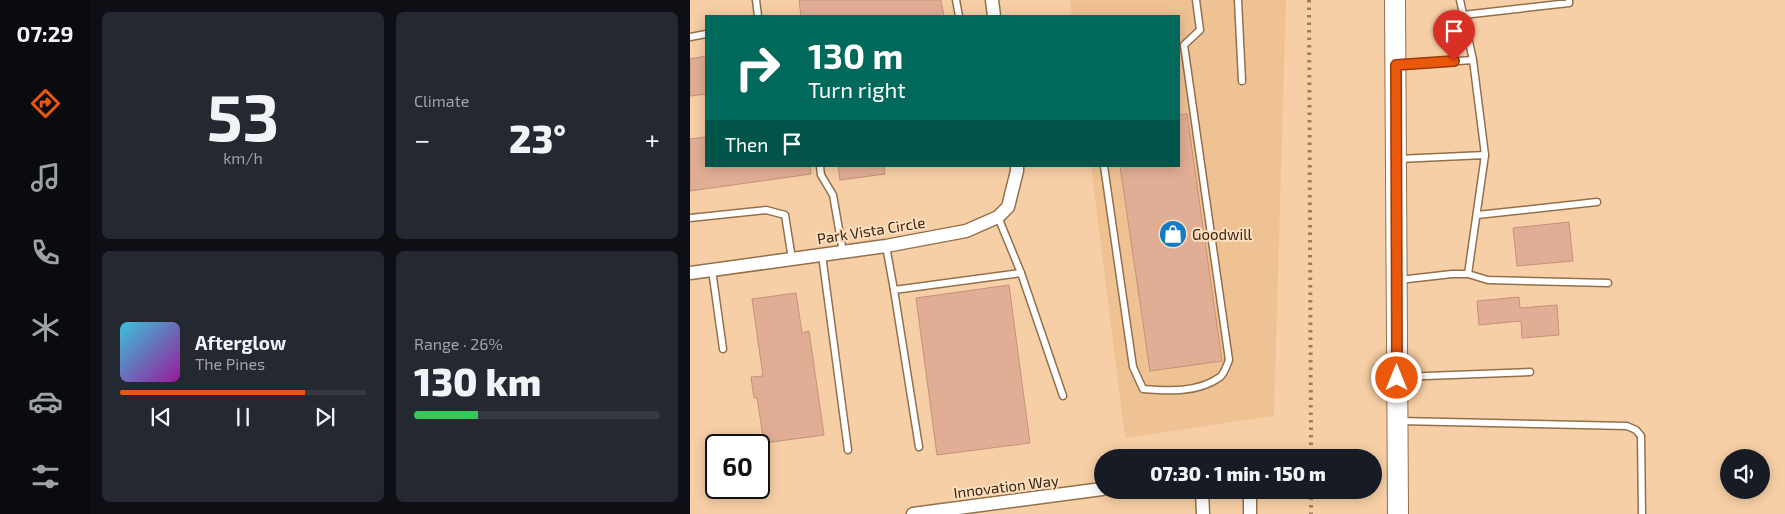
<!DOCTYPE html>
<meta charset="utf-8">
<style>
body{margin:0;font-family:"Exo 2",sans-serif;background:#242831;color:#f1f3f6;height:100vh;display:flex;flex-direction:column;font-size:19px;white-space:nowrap}
*{box-sizing:border-box;margin:0}
p{font-size:16px;color:#9ea1a6}
.icon{flex:none;width:28px;height:28px;fill:none;stroke:currentColor;stroke-width:2;stroke-linecap:round;stroke-linejoin:round}
.map{position:relative;flex:1;overflow:hidden}
.side{display:flex;flex-direction:column;gap:12px;padding:12px;background:#0d0f14;width:600px}
.side>*{flex:none}
.banner{position:absolute;left:15px;top:15px;width:475px;height:152px;border-radius:0px;box-shadow:0 2px 12px #0003;background:#00695c;color:#fff;overflow:hidden}
.controls{position:absolute;left:1030px;top:449px;display:grid;gap:10px}
.controls a{display:grid;place-items:center;width:50px;height:50px;border-radius:50%;background:#171b24;box-shadow:0 2px 12px #0003;font-size:25px}
.speed{position:absolute;left:15px;top:434px;display:flex;gap:10px;font-size:25px;font-weight:700;text-align:center}
.speed>*{display:grid;place-content:center;width:65px;height:65px;border-radius:50%;background:#171b24;box-shadow:0 2px 12px #0003;line-height:1}
.speed .limit{border:2px solid #111;border-radius:8px;background:#fff;color:#111}
.pin{position:absolute;display:grid;place-items:center;width:42px;height:42px;color:#fff;margin:-51px -21px;border-radius:50% 50% 50% 0;rotate:-45deg;box-shadow:0 0 5px #0007}
.pin .icon{rotate:45deg}
.me{position:absolute;width:55px;margin:-28px;rotate:0deg;stroke-linejoin:round;filter:drop-shadow(0 0 4px #0008)}
.turn{display:flex;align-items:center;gap:18px;height:105px;padding:0 20px;font-size:22px}
.turn .icon{width:65px;height:65px;stroke-width:2.5}
.turn b{display:block;font-size:35px;line-height:42px}
.then{display:flex;align-items:center;height:48px;padding:0 20px;background:#0003;gap:10px;font-size:19px}
.big{font-size:38px;font-weight:800;line-height:1.1}
.side .tile{flex:1;display:flex;flex-direction:column;justify-content:center;gap:8px;min-width:0;padding:0 18px;border-radius:8px;background:#242831}
.side .dial{align-items:center;gap:0}
.dial b{font-size:65px;line-height:1}
.song{display:flex;align-items:center;gap:15px}
.cover{width:60px;height:60px;border-radius:8px;background:linear-gradient(135deg,hsl(190 70% 55%),hsl(300 70% 35%))}
.played{height:5px;border-radius:2px;background:linear-gradient(90deg,#ea580c 75%,#363941 75%)}
.keys{display:flex;justify-content:space-around;direction:ltr}
.heat{display:flex;justify-content:space-between;align-items:center;font-size:28px;direction:ltr}
.charge{height:8px;border-radius:4px;background:linear-gradient(90deg,#34c759 26%,#363941 0)}
.side .tiles{flex:1;display:grid;gap:12px;grid-template-columns:repeat(2,1fr)}
.trip{position:absolute;left:404px;top:449px;width:288px;height:50px;border-radius:25px;background:#171b24;box-shadow:0 2px 12px #0003;font-weight:800;line-height:50px;text-align:center}
main{display:flex;flex:1;min-height:0}
.tab-bar{display:flex;flex-direction:column;width:90px;justify-content:space-around;align-items:center;background:#090b0e;color:#9ea1a6}
.tab-bar .icon{width:35px;height:35px}
.tab-bar .selected{color:#ea580c}
.tab-bar b{font-size:22px;color:#f1f3f6}
.map>svg:first-child{display:block}
.built{fill:#efc294}
.building{fill:#e1ae95;stroke:#c4927a}
.lines{fill:none;stroke-linecap:round;stroke-linejoin:round}
.lane-casing{stroke:#93704a;stroke-width:9}
.street-casing{stroke:#93704a;stroke-width:15}
.primary-casing{stroke:#93704a;stroke-width:22}
.lane{stroke:#fff;stroke-width:6}
.street{stroke:#fff;stroke-width:12}
.primary{stroke:#fff;stroke-width:20}
.rail{stroke:#997d60;stroke-width:4;stroke-dasharray:2.5 5;stroke-linecap:butt}
.route-casing{stroke:#983908;stroke-width:12}
.route{stroke:#ea580c;stroke-width:9}
.labels{text-anchor:middle;dominant-baseline:central;stroke-width:4;stroke-linejoin:round;paint-order:stroke}
.street-label{font-size:15px;fill:#342515;stroke:#fedebd}
.poi-label{font-size:15px;fill:#342515;stroke:#fedebd;text-anchor:start}
</style>
<main>
<nav class="tab-bar">
<b>07:29</b>
<svg class="icon selected" aria-label="directions" viewBox="0 0 24 24"><path d="M12 3l9 9-9 9-9-9zM9 14v-3h6M13 9l2 2-2 2"/></svg>
<svg class="icon" aria-label="music" viewBox="0 0 24 24"><path d="M9 18V5l10-2v13"/><circle cx="6" cy="18" r="3"/><circle cx="16" cy="16" r="3"/></svg>
<svg class="icon" aria-label="phone" viewBox="0 0 24 24"><path d="M5 4h4l2 5-3 2q2 4 5 5l2-3 5 2v4C11 20 4 13 5 4z"/></svg>
<svg class="icon" aria-label="climate" viewBox="0 0 24 24"><path d="M12 3v18M4 7l16 10M4 17L20 7"/></svg>
<svg class="icon" aria-label="car" viewBox="0 0 24 24"><path d="M5 17H2v-5l4-1 3-4h7l3 4 3 1v5h-3M9 17h6M6 11h13"/><circle cx="7" cy="17" r="2"/><circle cx="17" cy="17" r="2"/></svg>
<svg class="icon" aria-label="filters" viewBox="0 0 24 24"><path d="M4 7h16M4 17h16"/><circle cx="9" cy="7" r="2"/><circle cx="15" cy="17" r="2"/></svg>
</nav>
<section class="side">
<div class="tiles">
<div class="tile dial"><b>53</b><p>km/h</p></div>
<div class="tile"><p>Climate</p>
<div class="heat"><a>−</a><b class="big">23°</b><a>+</a></div>
</div>
<div class="tile">
<div class="song"><i class="cover"></i><div><b>Afterglow</b><p>The Pines</p></div></div>
<div class="played"></div>
<div class="keys"><svg class="icon" aria-label="previous" viewBox="0 0 24 24"><path d="M18 5L8 12l10 7zM5 5v14"/></svg><svg class="icon" aria-label="pause" viewBox="0 0 24 24"><path d="M8 5v14M16 5v14"/></svg><svg class="icon" aria-label="next" viewBox="0 0 24 24"><path d="M6 5l10 7-10 7zM19 5v14"/></svg></div>
</div>
<div class="tile"><p>Range · 26%</p><b class="big">130 km</b><div class="charge"></div></div>
</div>
</section>
<div class="map">
<svg width="1095" height="514" viewBox="0 0 1095 514">
<rect width="100%" height="100%" fill="#f7cfa6"/>
<path class="built" d="M380,0H596L584,416L435,438L401,166H489V16H382Z"/>
<g class="building">
<path d="M109,0H251L254,16H111Z"/>
<path d="M16,56V94L0,96V59Z"/>
<path d="M497,114L532,361L460,371L430,166H489V115Z"/>
<path d="M16,137V166H120L121,174L0,191V139Z"/>
<path d="M148,166H194L195,174L150,180Z"/>
<path d="M879,222L883,261L827,266L823,228Z"/>
<path d="M319,285L340,443L247,455L226,298Z"/>
<path d="M106,293L112,333L119,331L134,435L74,443L67,398H64L61,377L73,376L62,299Z"/>
<path d="M829,297L830,308L867,305L869,335L832,338L831,321L789,325L787,301Z"/>
</g>
<g class="lines">
<defs>
<g id="lane">
<path d="M66,0L68,16"/>
<path d="M266,0L269,16"/>
<path d="M548,0L552,81"/>
<path d="M770,0L783,60"/>
<path d="M773,15L879,3V0"/>
<path d="M0,37L16,34"/>
<path d="M707,65L783,60L795,155"/>
<path d="M708,159L795,155L778,274H762L709,280"/>
<path d="M130,166L131,175L143,195L153,252"/>
<path d="M414,166L443,367L453,389C478,391 508,393 530,377C534,374 537,365 539,360L494,45L510,30L506,0"/>
<path d="M787,215L907,202"/>
<path d="M308,217L331,273L373,396"/>
<path d="M0,218L76,210L95,215L102,259"/>
<path d="M196,246L204,290"/>
<path d="M132,255L158,450"/>
<path d="M22,270L33,349"/>
<path d="M778,274L798,280L918,283"/>
<path d="M709,377L840,372"/>
<path d="M709,421L937,426L946,430L951,436L952,514"/>
<path d="M229,447L204,290L331,273"/>
</g>
<g id="street">
<path d="M302,0L304,16"/>
<path d="M0,273L196,246L276,231L308,217L318,207L327,171V166"/>
<path d="M512,490L513,514"/>
<path d="M560,490V514"/>
<path d="M223,514L412,489"/>
</g>
<path id="primary" d="M705,0L708,514"/>
</defs>
<use href="#lane" class="lane-casing"/>
<use href="#street" class="street-casing"/>
<use href="#primary" class="primary-casing"/>
<use href="#lane" class="lane"/>
<use href="#street" class="street"/>
<use href="#primary" class="primary"/>
<g class="rail">
<path d="M619,0L621,458"/>
<path d="M621,490V514"/>
</g>
</g>
<g class="lines">
<defs>
<path id="route" d="M707,378L706,65L764,61"/>
</defs>
<use href="#route" class="route-casing"/>
<use href="#route" class="route"/>
</g>
<defs>
<symbol id="shop-disc" viewBox="-11 -11 22 22"><circle r="9.5" fill="#137cc7" stroke="#fedebd"/><path d="M-5-2.5h2.3a2.7 3.5 0 0 1 5.4 0H5L5.5 6h-11ZM-1.5-2.5h3a1.5 2.3 0 0 0-3 0Z" fill="#fff"/></symbol>
</defs>
<g fill-rule="evenodd">
<use href="#shop-disc" x="467" y="218" width="32" height="32"/>
</g>
<g class="labels">
<g class="street-label">
<text transform="translate(181 230) rotate(-9)">Park Vista Circle</text>
<text transform="translate(316 486) rotate(-7)">Innovation Way</text>
</g>
<g class="poi-label">
<text x="502" y="234">Goodwill</text>
</g>
</g>
</svg>
<div class="controls">
<a><svg class="icon" aria-label="sound" viewBox="0 0 24 24"><path d="M4 9h4l5-4v14l-5-4H4zM17 9q2 3 0 6"/></svg></a>
</div>
<div class="speed"><div class="limit">60</div></div>
<div class="pin" style="left:764px;top:61px;background:#d93025"><svg class="icon" aria-label="arrive" viewBox="0 0 24 24"><path d="M6 21V4h12l-3 4 3 4H6"/></svg></div>
<svg class="me" style="left:707px;top:378px" viewBox="-20 -20 40 40"><circle r="17" fill="#ea580c" stroke="#fff" stroke-width="3"/><path d="M0-11L8 9 0 5-8 9z" fill="#fff"/></svg>
<div class="trip">07:30 · 1 min · 150 m</div>
<div class="banner">
<div class="turn"><svg class="icon" aria-label="right" viewBox="0 0 24 24"><path d="M7 20v-9h11M14 6l5 5-5 5"/></svg><div><b>130 m</b>Turn right</div></div>
<div class="then">Then<svg class="icon" aria-label="arrive" viewBox="0 0 24 24"><path d="M6 21V4h12l-3 4 3 4H6"/></svg></div>
</div>
</div>
</main>
